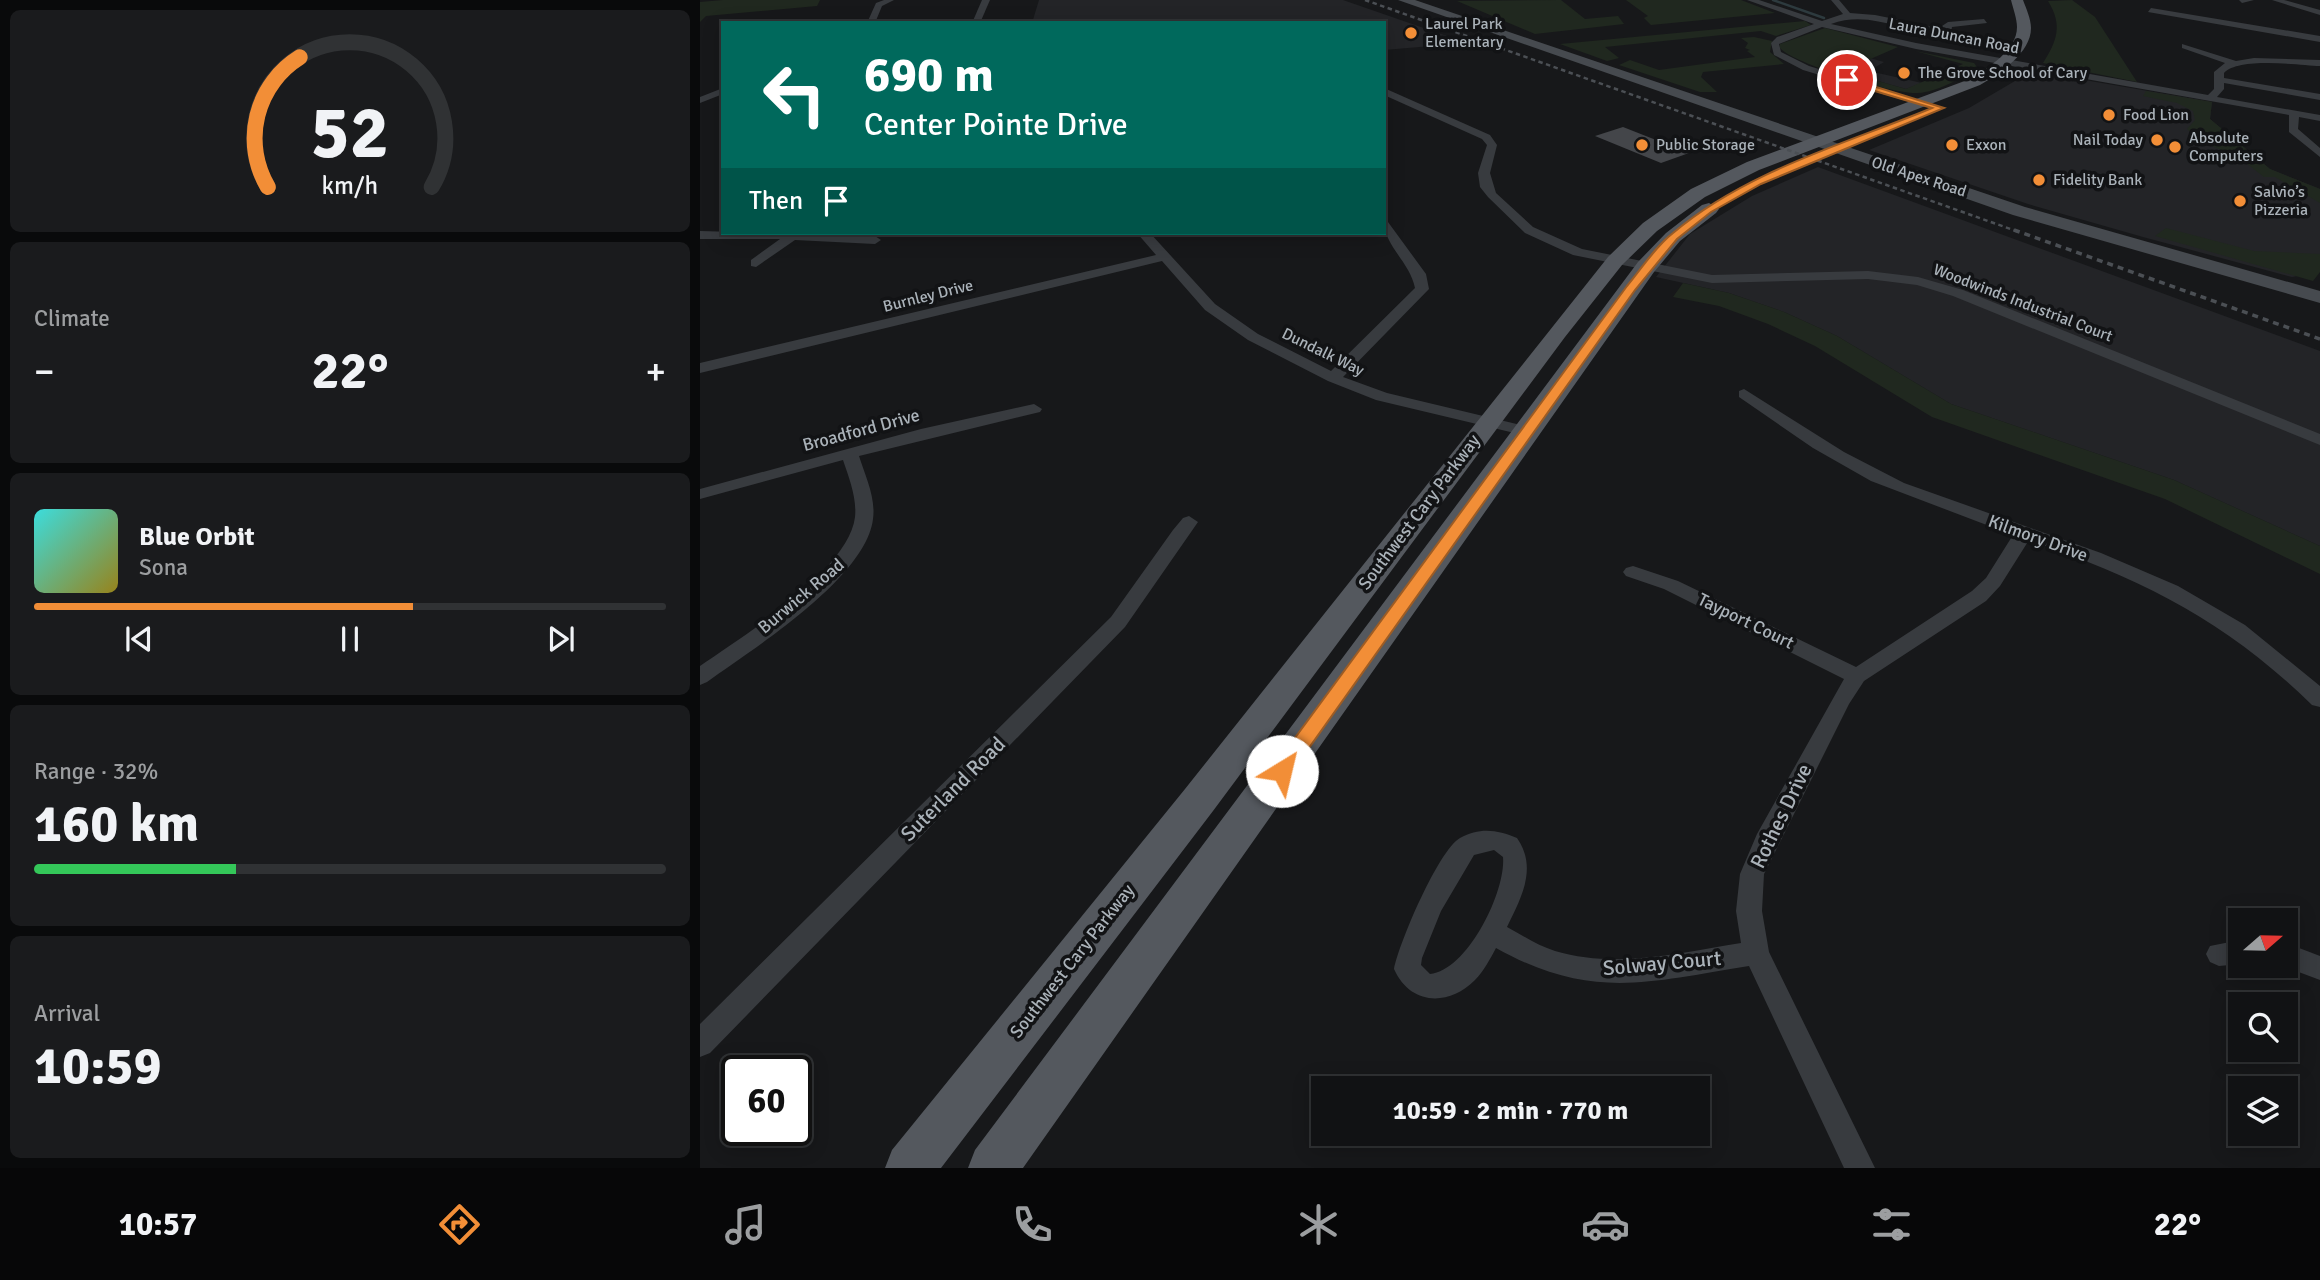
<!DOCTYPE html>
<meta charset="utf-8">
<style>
body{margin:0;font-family:Signika,sans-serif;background:#1a1b1d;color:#f1f3f6;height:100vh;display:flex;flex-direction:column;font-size:26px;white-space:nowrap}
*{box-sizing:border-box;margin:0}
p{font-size:23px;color:#9c9ea0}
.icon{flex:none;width:38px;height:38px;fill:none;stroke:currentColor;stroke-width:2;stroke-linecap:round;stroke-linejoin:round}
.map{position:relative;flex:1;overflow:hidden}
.drawer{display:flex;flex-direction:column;gap:10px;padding:10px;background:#090a0b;width:700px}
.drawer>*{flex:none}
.guide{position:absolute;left:21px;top:21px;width:665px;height:214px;border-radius:0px;box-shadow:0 4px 18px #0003,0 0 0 2px #303234;background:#00695c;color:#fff;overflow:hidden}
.needle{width:46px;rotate:70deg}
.buttons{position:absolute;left:1528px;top:908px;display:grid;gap:14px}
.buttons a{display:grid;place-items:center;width:70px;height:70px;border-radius:0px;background:#111214;box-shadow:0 4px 18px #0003,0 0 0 2px #303234;font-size:35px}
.speed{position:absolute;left:21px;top:1055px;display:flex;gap:14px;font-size:35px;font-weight:700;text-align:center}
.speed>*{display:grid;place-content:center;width:91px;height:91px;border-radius:50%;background:#111214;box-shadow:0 4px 18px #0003,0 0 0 2px #303234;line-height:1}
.speed .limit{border:4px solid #111;border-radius:10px;background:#fff;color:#111}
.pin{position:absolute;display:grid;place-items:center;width:60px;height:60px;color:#fff;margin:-30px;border:4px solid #fff;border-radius:50%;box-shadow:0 2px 7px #0007}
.me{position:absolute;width:77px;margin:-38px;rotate:36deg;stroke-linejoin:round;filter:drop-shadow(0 0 5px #0008)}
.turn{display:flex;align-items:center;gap:24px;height:147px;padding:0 28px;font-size:32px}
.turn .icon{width:91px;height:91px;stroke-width:2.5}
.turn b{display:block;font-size:49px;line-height:60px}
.then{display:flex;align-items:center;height:66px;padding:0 28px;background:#0003;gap:14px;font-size:26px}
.big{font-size:52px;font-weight:800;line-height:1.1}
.drawer .card{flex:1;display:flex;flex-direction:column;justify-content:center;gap:10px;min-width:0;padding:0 24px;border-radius:10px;background:#1a1b1d}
.drawer .dial{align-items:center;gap:0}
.dial svg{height:182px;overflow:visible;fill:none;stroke:#303234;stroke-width:7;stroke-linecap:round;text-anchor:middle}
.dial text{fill:#f1f3f6;stroke:none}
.song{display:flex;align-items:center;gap:21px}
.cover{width:84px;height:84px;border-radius:10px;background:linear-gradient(135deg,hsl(180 70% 55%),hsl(50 70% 35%))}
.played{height:7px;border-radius:4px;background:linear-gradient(90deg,#f28e37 60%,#303234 60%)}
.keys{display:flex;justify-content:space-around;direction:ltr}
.heat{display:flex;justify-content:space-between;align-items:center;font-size:38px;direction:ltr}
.charge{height:10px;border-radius:5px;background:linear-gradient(90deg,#34c759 32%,#303234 0)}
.trip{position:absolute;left:611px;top:1076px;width:399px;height:70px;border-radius:0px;background:#111214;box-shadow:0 4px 18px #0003,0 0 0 2px #303234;font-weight:800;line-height:70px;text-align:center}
.tab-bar{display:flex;height:112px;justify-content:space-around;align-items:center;background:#070708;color:#9c9ea0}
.tab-bar .icon{width:49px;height:49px}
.tab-bar .selected{color:#f28e37}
.tab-bar b{font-size:32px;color:#f1f3f6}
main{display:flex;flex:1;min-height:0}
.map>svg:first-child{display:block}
.built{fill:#232427}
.green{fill:#20281f}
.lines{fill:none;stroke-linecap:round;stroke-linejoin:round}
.stream{stroke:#2d3a3e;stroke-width:2.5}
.building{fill:#44464a}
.street{fill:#383b3f;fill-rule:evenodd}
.secondary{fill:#464a4f;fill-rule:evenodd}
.primary{fill:#54585e;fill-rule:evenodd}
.rail-far1{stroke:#4b4f54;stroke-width:2.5;stroke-dasharray:4.5 3.5;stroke-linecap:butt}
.rail{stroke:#4b4f54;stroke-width:3.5;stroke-dasharray:6 5;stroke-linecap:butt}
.route{fill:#f28e37;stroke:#9d5c24;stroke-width:2}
.poi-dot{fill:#f28e37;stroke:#121315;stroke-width:2.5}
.labels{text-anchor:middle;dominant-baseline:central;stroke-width:7;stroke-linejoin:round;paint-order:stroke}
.far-poi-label{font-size:16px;fill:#aab2b9;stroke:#121315;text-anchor:start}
.far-street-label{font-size:16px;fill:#aab2b9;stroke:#121315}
.street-label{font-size:18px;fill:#aab2b9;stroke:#121315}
.near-street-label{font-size:21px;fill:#aab2b9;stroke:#121315}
</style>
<main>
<section class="drawer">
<div class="card dial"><svg viewBox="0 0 100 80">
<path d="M14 69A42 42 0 1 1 86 69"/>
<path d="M14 69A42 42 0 0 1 28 12" stroke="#f28e37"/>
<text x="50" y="56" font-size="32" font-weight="700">52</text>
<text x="50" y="72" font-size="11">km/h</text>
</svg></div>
<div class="card"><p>Climate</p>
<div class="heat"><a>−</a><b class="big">22°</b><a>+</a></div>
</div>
<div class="card">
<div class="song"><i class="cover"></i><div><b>Blue Orbit</b><p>Sona</p></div></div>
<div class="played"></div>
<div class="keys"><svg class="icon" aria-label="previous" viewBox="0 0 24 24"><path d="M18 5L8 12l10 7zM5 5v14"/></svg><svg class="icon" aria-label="pause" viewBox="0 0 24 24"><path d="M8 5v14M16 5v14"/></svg><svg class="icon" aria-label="next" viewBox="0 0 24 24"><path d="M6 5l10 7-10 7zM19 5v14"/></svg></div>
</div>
<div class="card"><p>Range · 32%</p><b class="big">160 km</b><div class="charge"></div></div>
<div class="card"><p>Arrival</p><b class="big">10:59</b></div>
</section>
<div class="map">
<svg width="1620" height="1168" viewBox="0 0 1620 1168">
<rect width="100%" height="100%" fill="#17181a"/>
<g class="built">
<path d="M339,0H643L767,43L684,50V23H332Z"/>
<path d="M1170,58L1184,62L1169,71L1222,83L1206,89L1142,71Z"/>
<path d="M1332,71L1512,102L1510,119L1570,169L1620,189V272L1592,277L1443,237L1328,204L1169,150L1269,108Z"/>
<path d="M1118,167L1620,351V546L1474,480L1251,404L1137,336L1084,312L1029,293L956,277L990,234L1052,196Z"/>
</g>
<g class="green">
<path d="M23,0H120L117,6L6,16L0,22V2Z"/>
<path d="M861,0L885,19L918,16L924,24L835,34L757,1Z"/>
<path d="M926,0H1041L1075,13L951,25L944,18L948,16Z"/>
<path d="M1372,0L1395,17L1437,82L1343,63C1357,41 1363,25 1348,1Z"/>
<path d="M1105,21L1111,25L1076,36L1061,31L905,47L919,58L907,61L860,44Z"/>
<path d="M1125,28L1198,47L1143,71L1206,89L1263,64L1215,51L1274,63L1277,67C1263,78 1237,92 1218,93C1196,95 1094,64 1080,48V44Z"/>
<path d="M1054,37L1072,41L1070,52L1084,64L1003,72L1001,77L1017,92H1000L919,65L930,60L959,70L1055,57L1047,51L1050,50L1045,48L1048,43L1041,38Z"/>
<path d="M1446,91L1512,102L1510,119L1570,169L1620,189V203L1575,177H1564L1541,159L1499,140L1487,129L1495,120L1493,111L1477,103L1443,96Z"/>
<path d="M1466,228L1554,251L1620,254V272L1613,281L1455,236Z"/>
<path d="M983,283L1029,293L1084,312L1137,336L1251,404L1474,480L1620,546V574L1465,499L1232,417L1115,346L1068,324L1019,306L973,297Z"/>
</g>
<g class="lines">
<path class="stream" d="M1073,0L1124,18"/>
</g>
<path class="building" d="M923,127L989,153L961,163L895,136Z"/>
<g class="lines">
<g class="street">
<path d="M184,0H194L182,6L175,23H167L176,3Z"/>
<path d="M282,0H290L280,23H272Z"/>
<path d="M1047,0H1059L1122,21L1143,14L1131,0H1139L1150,13L1175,15L1239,28L1248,22L1284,19L1287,23L1252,27L1251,32C1210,39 1175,8 1131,24L1216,43L1508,95L1514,89V72L1525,63L1482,48V44L1536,61L1554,58L1620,60V66C1598,65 1539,57 1524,73V78L1620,94V100L1524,83V89L1517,97L1620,115V121L1599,117L1598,129L1620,148V157L1589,132V115L1216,49L1122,27L1079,44L1081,52L1109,66L1245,108L1236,110L1103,70L1074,55L1071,43L1077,37L1114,24Z"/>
<path d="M1539,0H1554L1542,3Z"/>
<path d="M1572,0H1584L1620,10V15Z"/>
<path d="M1451,8L1620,36V42L1448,12Z"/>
<path d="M23,88V94L0,103V97Z"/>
<path d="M684,88L790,135L797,145L790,173L796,193L833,227L882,249L1012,275L1168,271L1218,277L1263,290L1620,434V445L1253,296L1217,285L1168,279L1012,283L873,255L825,233L788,197L780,187L778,173L787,145L782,139L684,95Z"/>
<path d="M684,221L688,222L726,274L729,289L643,377L687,393L833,428V434L827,436L676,400L628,381L548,340L505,310L462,261L0,373V363L456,255L437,233H450L515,304L558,334L631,371L715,288C710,262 684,246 684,221Z"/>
<path d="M0,231L175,236L181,240L175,244L95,240L56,267L51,266V260L80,239H0Z"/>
<path d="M1044,389L1144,452L1204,483L1401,553L1478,586L1545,625L1620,686V707L1612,705C1525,620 1443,580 1329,540L1300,586L1286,601L1164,681L1149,704L1064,874L1062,911L1069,952L1175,1168H1144L1049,966C948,982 891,1001 796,948C790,959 784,971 775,980C748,1007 710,1005 694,969C699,943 738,851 760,838C780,827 798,830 817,838C838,868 821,898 807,927C822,935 838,946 855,951C916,969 980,953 1041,943L1036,911L1040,874L1057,834L1144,679L964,589L926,576L923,572L926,568L933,566L978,581L1156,667L1272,591L1286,578L1313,535L1171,481L1113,448L1039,397V391ZM794,850L803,857C806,891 768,970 730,974L721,965L722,958L741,911L774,855Z"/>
<path d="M334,404L342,409L340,412L159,456C165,475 176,498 173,519C166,578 53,649 7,682L0,685V666C42,637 149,570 155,517C157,498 149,478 143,460L0,499V489L221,429Z"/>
<path d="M489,516L498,522L425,627L10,1053L0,1057V1024L411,617L473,530L483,518Z"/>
<path d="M1540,940V964L1519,966L1510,962L1506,954L1510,946Z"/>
<path d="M1586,943L1620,956V980L1583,966Z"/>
</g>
<path class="secondary" d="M698,0H715L1325,207L1620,291V303L1313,215Z"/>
<g class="primary">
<path d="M1311,0H1323C1326,8 1331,19 1331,28C1331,53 1300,73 1280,85L1059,170L1005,197L957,231L922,265L865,337L513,811L241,1168H185L192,1150L485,789L908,257L943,223L991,189L1047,162L1270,79C1287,68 1317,51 1317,27C1317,19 1313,8 1311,0Z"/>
<path d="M1009,203L1019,209L1016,213L980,241L954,272L323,1168H268L275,1150L938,262L966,233L1002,205Z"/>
</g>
<path class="rail-far1" d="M665,0L1319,232"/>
<path class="rail" d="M1314,230L1620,339"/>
</g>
<path class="route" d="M1147,78L1244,108L1061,184L1011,212L977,239L935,290L589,776H575L572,771L575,765L927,286C942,268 955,247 973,233C1046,171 1145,144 1232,108L1144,82Z"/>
<g class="poi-dot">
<circle cx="711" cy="33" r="7"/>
<circle cx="1204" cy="73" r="7"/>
<circle cx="1409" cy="115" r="7"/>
<circle cx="1457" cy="140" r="7"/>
<circle cx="942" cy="145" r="7"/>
<circle cx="1252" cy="145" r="7"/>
<circle cx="1475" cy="147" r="7"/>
<circle cx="1339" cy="180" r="7"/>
<circle cx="1540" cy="201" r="7"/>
</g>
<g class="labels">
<g class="far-poi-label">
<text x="725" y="24">Laurel Park<tspan x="725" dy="18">Elementary</tspan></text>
<text x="1218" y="73">The Grove School of Cary</text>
<text x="1423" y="115">Food Lion</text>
<text x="1489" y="138">Absolute<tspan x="1489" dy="18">Computers</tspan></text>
<text x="1443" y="140" text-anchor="end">Nail Today</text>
<text x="956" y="145">Public Storage</text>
<text x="1266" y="145">Exxon</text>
<text x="1353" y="180">Fidelity Bank</text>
<text x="1554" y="192">Salvio’s<tspan x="1554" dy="18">Pizzeria</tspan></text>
</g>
<g class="far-street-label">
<text transform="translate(1254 36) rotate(11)">Laura Duncan Road</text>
<text transform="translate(1219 177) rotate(18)">Old Apex Road</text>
<text transform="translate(228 296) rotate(-14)">Burnley Drive</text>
<text transform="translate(1323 303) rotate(21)">Woodwinds Industrial Court</text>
<text transform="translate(623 352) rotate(26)">Dundalk Way</text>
</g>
<g class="street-label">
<text transform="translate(161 430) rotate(-15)">Broadford Drive</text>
<text transform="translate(719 512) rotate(-53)">Southwest Cary Parkway</text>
<text transform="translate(1338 538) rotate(20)">Kilmory Drive</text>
<text transform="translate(101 596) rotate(-40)">Burwick Road</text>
<text transform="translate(1046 621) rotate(26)">Tayport Court</text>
<text transform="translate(372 961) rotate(-52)">Southwest Cary Parkway</text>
</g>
<g class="near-street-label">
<text transform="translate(253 789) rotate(-45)">Suterland Road</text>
<text transform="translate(1081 816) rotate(-64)">Rothes Drive</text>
<text transform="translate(962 963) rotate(-5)">Solway Court</text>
</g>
</g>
</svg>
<div class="buttons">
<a><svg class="needle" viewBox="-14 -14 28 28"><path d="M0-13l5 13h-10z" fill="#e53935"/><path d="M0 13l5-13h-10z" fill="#9c9ea0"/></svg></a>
<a><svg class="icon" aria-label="search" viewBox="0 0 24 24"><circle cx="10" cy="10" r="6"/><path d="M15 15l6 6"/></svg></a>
<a><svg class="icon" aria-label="layers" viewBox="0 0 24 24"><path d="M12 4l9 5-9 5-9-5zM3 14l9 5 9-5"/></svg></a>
</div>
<div class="speed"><div class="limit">60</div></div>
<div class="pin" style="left:1147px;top:80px;background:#d93025"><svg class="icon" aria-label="arrive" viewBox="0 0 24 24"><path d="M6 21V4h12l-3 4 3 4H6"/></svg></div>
<svg class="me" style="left:582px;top:771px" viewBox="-20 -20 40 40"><circle r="19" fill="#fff"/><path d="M0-13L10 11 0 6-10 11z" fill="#f28e37"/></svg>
<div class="trip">10:59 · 2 min · 770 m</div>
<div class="guide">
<div class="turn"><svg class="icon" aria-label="left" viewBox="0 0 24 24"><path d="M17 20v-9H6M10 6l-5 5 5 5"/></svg><div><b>690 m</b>Center Pointe Drive</div></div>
<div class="then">Then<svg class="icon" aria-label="arrive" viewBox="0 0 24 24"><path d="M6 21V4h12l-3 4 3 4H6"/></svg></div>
</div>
</div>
</main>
<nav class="tab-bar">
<b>10:57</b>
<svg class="icon selected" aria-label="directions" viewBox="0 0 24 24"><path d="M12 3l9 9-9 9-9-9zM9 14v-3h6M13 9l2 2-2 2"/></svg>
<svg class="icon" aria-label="music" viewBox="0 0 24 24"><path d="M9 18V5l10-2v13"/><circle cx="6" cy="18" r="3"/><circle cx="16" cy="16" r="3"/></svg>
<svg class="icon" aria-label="phone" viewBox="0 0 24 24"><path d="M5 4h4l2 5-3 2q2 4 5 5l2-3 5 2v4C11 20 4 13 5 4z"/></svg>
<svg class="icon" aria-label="climate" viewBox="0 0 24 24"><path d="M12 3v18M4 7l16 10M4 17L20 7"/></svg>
<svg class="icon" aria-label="car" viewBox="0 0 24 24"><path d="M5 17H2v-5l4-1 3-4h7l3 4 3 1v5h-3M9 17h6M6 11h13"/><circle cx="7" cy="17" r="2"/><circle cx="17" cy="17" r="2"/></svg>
<svg class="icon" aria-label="filters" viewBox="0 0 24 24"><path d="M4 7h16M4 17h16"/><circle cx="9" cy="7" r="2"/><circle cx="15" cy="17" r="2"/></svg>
<b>22°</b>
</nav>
